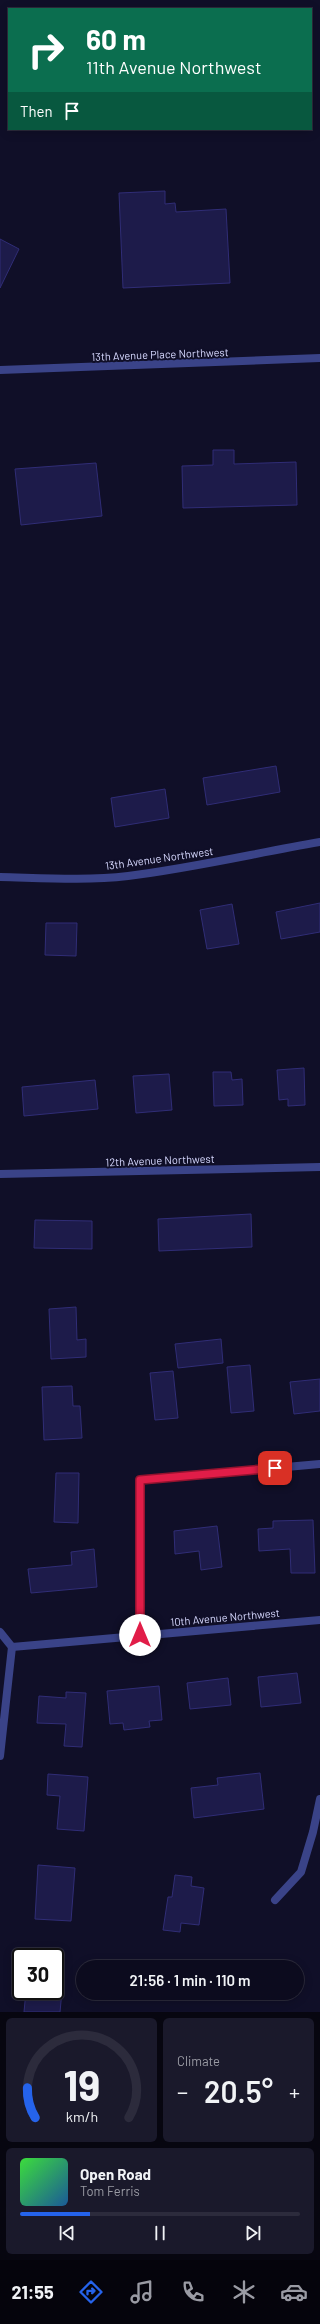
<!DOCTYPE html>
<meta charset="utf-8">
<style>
body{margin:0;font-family:Barlow,sans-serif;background:#1a192b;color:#f1f3f6;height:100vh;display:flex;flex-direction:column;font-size:15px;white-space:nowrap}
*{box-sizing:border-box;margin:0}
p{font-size:13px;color:#9a9ba4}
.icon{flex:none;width:22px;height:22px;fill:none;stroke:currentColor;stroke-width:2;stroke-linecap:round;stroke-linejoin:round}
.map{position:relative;height:2012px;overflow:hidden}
.sheet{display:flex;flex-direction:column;gap:6px;padding:6px;background:#070610;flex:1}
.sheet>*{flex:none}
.banner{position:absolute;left:8px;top:8px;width:304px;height:122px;border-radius:0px;box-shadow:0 2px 10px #0003,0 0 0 1px #2c2b3c;background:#0b6e4f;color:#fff;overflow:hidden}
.speed{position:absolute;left:12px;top:1948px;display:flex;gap:8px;font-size:20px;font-weight:700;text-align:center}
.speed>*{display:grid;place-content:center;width:52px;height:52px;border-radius:50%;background:#0c0b1e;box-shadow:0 2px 10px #0003,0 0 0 1px #2c2b3c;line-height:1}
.speed .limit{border:2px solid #111;border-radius:6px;background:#fff;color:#111}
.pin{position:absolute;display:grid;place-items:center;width:34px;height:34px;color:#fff;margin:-17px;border-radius:8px;box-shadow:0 2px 6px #0006}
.me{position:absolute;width:44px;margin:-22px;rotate:0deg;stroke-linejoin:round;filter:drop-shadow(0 0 3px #0008)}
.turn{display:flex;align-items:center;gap:14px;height:84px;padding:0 12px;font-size:18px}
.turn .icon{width:52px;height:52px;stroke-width:2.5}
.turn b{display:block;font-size:28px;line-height:34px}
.then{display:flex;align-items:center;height:38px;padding:0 12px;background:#0003;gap:8px;font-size:15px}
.big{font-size:30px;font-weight:600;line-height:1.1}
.sheet .card{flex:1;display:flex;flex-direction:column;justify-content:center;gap:6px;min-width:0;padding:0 14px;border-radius:6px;background:#1a192b}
.sheet .dial{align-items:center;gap:0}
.dial svg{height:104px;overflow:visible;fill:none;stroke:#2c2b3c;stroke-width:7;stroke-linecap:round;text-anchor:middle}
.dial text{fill:#f1f3f6;stroke:none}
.song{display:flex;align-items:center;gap:12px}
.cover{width:48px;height:48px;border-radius:6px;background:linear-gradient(135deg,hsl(120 70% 55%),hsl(210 70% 35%))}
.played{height:4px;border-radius:2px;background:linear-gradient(90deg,#2563eb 25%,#2c2b3c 25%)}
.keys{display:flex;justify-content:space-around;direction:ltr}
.heat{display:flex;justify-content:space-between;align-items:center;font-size:22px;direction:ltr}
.sheet .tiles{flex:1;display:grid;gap:6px;grid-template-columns:1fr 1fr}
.card:last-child{grid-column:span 2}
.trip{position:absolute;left:76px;top:1960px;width:228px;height:40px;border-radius:20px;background:#0c0b1e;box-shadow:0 2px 10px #0003,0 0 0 1px #2c2b3c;font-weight:600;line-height:40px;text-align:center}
.tabs{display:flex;height:64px;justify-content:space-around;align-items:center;background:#05040c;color:#9a9ba4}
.tabs .icon{width:28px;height:28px}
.tabs .active{color:#2563eb}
.tabs b{font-size:18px;color:#f1f3f6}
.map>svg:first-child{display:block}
.building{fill:#1d1b4a;stroke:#302d76}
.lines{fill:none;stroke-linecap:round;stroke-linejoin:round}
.minor{stroke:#3a4388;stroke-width:8}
.route-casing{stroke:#92132f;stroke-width:10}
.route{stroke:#e11d48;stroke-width:7}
.labels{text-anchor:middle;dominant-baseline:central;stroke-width:4;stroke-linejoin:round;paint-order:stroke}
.street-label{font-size:11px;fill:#d7d9ff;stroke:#100f28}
</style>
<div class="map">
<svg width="320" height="2012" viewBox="0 0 320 2012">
<rect width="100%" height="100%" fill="#100f28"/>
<g class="building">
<path d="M165,191V204L175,203L176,212L226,209L230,283L123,288L119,193Z"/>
<path d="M0,239L19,249L0,288Z"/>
<path d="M213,450H234V464L296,462L297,505L183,508L182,466L213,465Z"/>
<path d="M96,463L102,516L21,525L15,469Z"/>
<path d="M276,766L280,792L207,805L203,778Z"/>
<path d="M165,789L169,818L115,827L111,798Z"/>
<path d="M320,903V932L281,939L276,912Z"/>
<path d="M232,904L239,944L207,949L200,910Z"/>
<path d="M46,923H77L76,956L45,955Z"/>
<path d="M304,1068L305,1105L288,1106V1099L279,1100L277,1070Z"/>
<path d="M213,1072H231L232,1080L242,1079L243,1105L214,1106Z"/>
<path d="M169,1074L172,1110L136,1113L133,1076Z"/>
<path d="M95,1080L98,1109L24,1116L22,1087Z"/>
<path d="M251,1214L252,1247L159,1251L158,1219Z"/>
<path d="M35,1220L92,1221V1249L34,1248Z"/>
<path d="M76,1307L77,1340L86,1339V1357L51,1359L49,1309Z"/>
<path d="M221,1339L223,1363L178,1368L175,1344Z"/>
<path d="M250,1365L254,1411L231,1413L227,1367Z"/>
<path d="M173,1371L178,1418L155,1420L150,1373Z"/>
<path d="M320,1379V1411L294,1414L290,1382Z"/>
<path d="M72,1386L73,1406H80L82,1438L44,1440L42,1387Z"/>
<path d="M56,1473H79L78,1523L54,1522Z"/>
<path d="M313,1520L315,1573H291L290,1549L259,1551L258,1529L273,1528V1521Z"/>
<path d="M217,1526L222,1567L201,1570L199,1551L175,1554L174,1531Z"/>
<path d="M94,1549L97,1587L31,1593L28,1569L72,1565L71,1552Z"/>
<path d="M297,1673L301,1703L261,1707L258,1677Z"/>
<path d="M228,1678L231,1705L190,1709L187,1683Z"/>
<path d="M159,1686L162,1720L149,1721L150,1727L124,1730L123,1723L110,1724L107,1691Z"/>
<path d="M66,1692L86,1693L82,1747L64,1746L66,1724L37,1723L39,1696L66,1698Z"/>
<path d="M260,1773L264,1809L194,1818L191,1788L218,1785L217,1778Z"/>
<path d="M48,1774L88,1777L84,1831L57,1829L60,1796L47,1795Z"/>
<path d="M38,1865L75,1868L71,1921L35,1919Z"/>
<path d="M175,1875L192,1877L191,1886L204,1888L199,1925L181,1923L180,1932L163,1930L168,1897H172Z"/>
<path d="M26,1991H62L60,2012H24Z"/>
</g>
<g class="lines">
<g class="minor">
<path d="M0,370L320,358"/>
<path d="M0,877C42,878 86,881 128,876C193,868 256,853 320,842"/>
<path d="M0,1174L320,1167"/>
<path d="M0,1632L12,1647"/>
<path d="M140,1635V1480L320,1464"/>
<path d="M12,1647L320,1620"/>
<path d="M0,1756L12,1647"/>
<path d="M275,1900L301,1872L313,1832L320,1799"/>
</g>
</g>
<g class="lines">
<defs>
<path id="route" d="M140,1635V1480L275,1468"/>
</defs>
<use href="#route" class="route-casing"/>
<use href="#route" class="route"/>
</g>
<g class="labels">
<g class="street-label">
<text transform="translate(160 354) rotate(-2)">13th Avenue Place Northwest</text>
<text transform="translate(159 858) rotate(-8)">13th Avenue Northwest</text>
<text transform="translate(160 1160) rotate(-2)">12th Avenue Northwest</text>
<text transform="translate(225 1617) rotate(-5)">10th Avenue Northwest</text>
</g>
</g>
</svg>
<div class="speed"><div class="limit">30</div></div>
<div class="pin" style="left:275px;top:1468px;background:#d93025"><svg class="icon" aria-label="arrive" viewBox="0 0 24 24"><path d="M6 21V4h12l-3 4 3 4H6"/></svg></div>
<svg class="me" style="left:140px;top:1635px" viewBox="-20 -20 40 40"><circle r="19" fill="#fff"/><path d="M0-13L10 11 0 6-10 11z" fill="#e11d48"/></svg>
<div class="trip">21:56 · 1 min · 110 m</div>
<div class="banner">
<div class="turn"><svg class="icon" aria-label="right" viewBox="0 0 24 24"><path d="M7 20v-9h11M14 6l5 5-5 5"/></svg><div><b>60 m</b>11th Avenue Northwest</div></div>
<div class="then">Then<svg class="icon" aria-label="arrive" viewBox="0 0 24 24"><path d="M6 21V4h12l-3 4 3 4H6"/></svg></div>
</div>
</div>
<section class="sheet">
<div class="tiles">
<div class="card dial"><svg viewBox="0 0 100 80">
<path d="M14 69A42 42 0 1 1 86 69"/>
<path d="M14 69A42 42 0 0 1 8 46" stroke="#2563eb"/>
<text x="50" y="56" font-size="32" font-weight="700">19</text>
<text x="50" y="72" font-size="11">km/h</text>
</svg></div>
<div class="card"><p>Climate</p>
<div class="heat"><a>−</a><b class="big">20.5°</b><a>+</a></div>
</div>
<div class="card">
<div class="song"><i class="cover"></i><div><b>Open Road</b><p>Tom Ferris</p></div></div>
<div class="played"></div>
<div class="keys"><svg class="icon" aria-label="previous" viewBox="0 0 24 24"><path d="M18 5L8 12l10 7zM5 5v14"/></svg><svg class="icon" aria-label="pause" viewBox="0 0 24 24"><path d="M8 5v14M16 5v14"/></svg><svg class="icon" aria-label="next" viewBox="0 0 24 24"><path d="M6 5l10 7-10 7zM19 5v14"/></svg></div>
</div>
</div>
</section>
<nav class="tabs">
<b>21:55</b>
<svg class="icon active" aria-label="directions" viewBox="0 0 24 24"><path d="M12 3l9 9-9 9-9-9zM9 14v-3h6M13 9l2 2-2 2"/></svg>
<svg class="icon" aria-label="music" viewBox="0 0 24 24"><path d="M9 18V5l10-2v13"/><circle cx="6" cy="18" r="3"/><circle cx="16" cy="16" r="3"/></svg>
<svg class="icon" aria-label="phone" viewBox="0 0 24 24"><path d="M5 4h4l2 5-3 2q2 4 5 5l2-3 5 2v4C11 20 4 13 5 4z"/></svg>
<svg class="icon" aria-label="climate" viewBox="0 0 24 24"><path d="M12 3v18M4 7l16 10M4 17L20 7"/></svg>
<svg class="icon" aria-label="car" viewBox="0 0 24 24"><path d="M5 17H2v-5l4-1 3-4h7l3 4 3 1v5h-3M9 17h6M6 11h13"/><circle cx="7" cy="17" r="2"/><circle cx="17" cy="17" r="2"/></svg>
</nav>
